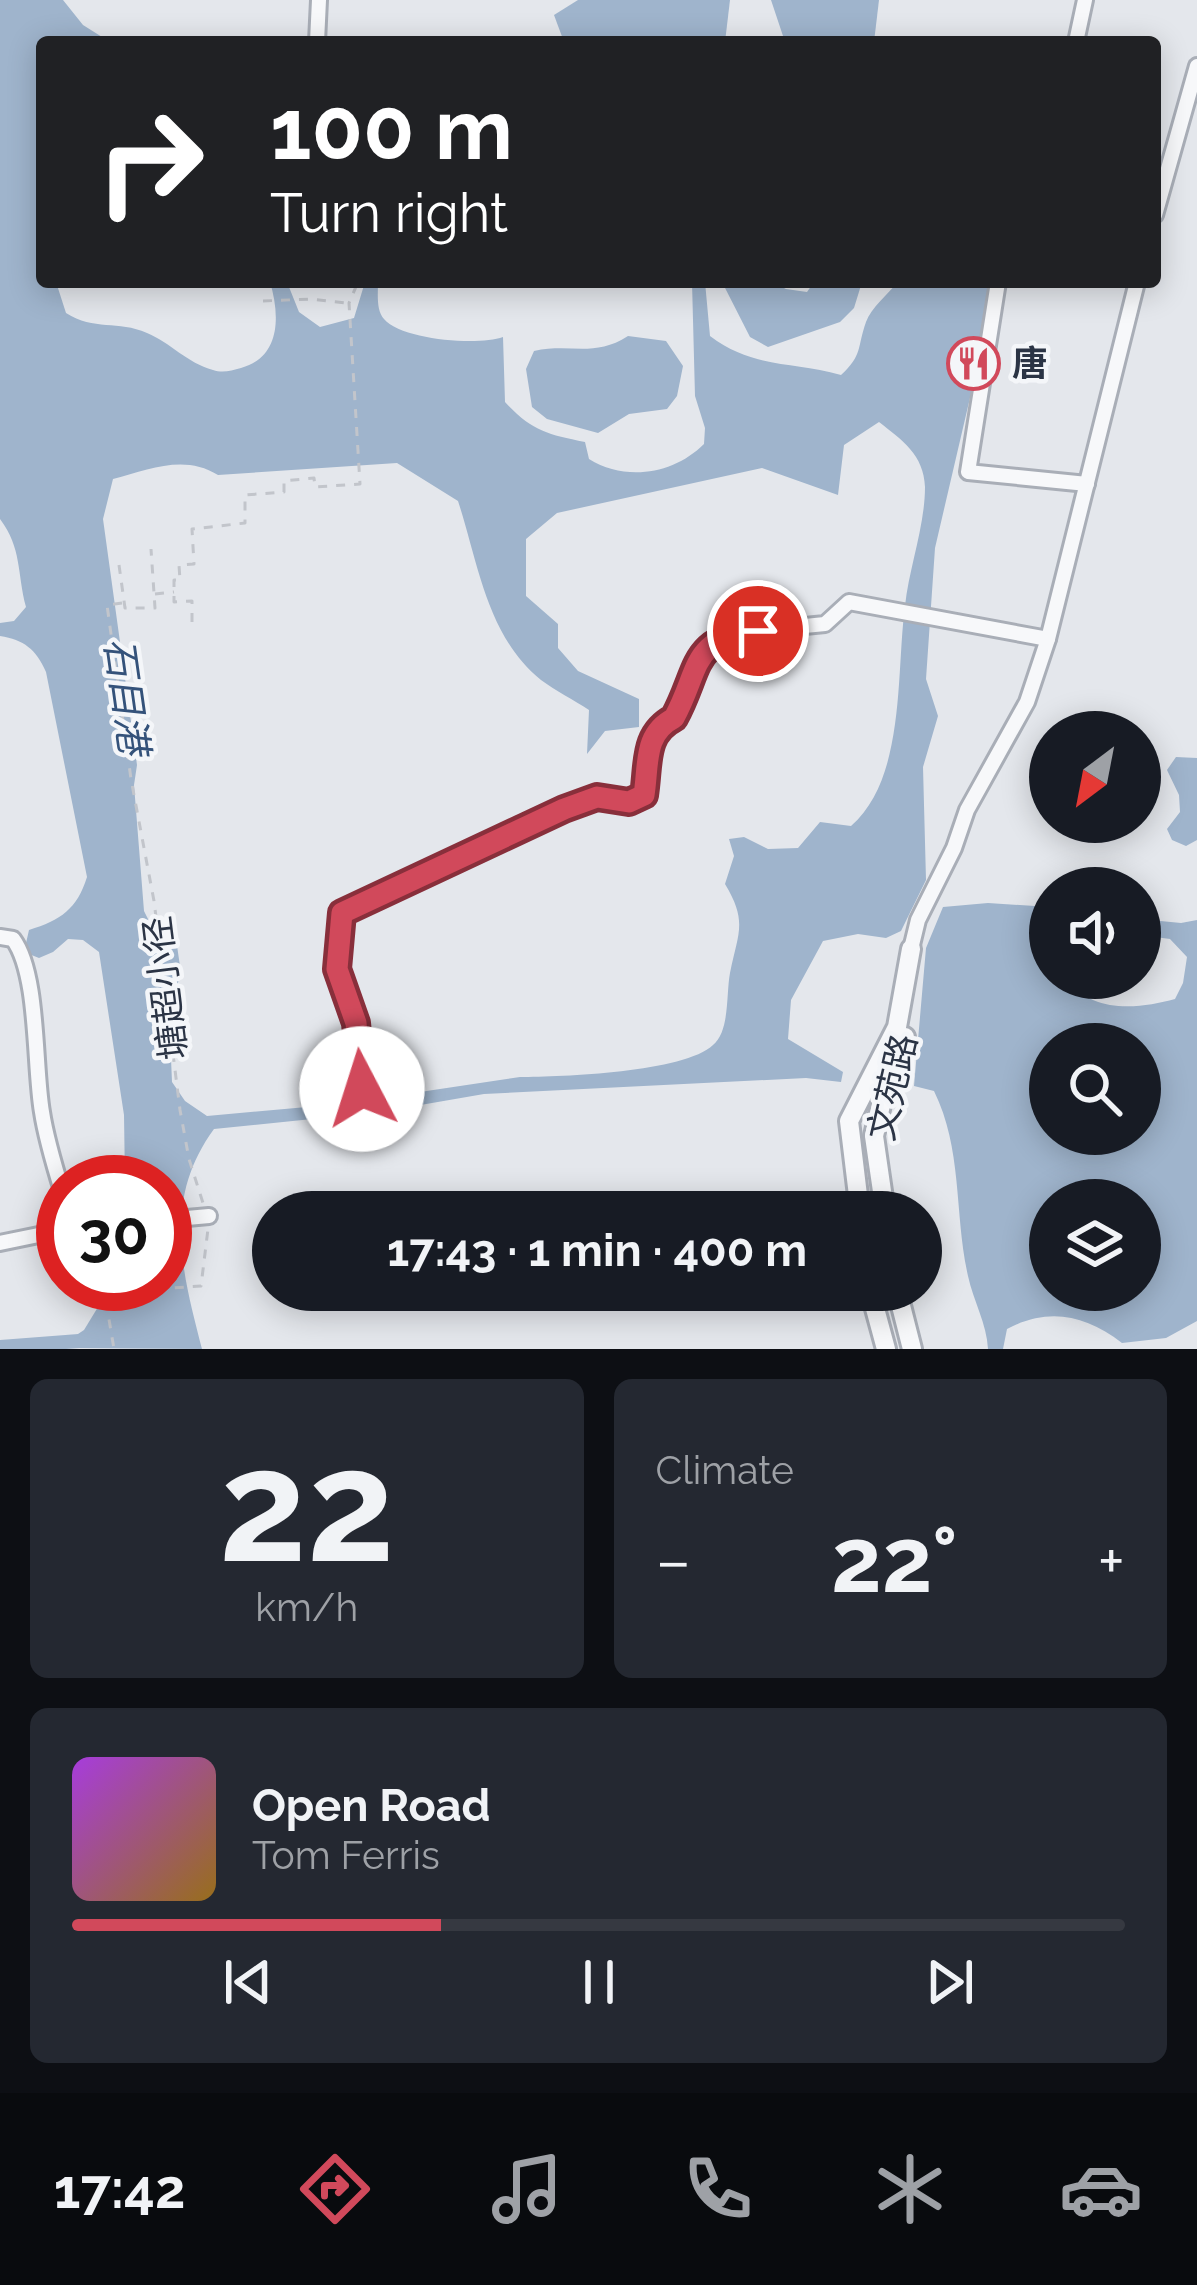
<!DOCTYPE html>
<meta charset="utf-8">
<style>
body{margin:0;font-family:Raleway,"Noto Sans SC",sans-serif;background:#242831;color:#f1f3f6;height:100vh;display:flex;flex-direction:column;font-size:45px;white-space:nowrap}
*{box-sizing:border-box;margin:0}
p{font-size:39px;color:#9ea1a6}
.icon{flex:none;width:66px;height:66px;fill:none;stroke:currentColor;stroke-width:2;stroke-linecap:round;stroke-linejoin:round}
.map{position:relative;height:1349px;overflow:hidden}
.sheet{display:flex;flex-direction:column;gap:30px;padding:30px;background:#0d0f14;flex:1}
.sheet>*{flex:none}
.guide{position:absolute;left:36px;top:36px;width:1125px;height:252px;border-radius:12px;box-shadow:0 6px 30px #0003;background:#202124;color:#fff;overflow:hidden}
.needle{width:78px;rotate:212deg}
.buttons{position:absolute;left:1029px;top:711px;display:grid;gap:24px}
.buttons a{display:grid;place-items:center;width:132px;height:132px;border-radius:50%;background:#171b24;box-shadow:0 6px 30px #0003;font-size:60px}
.speed{position:absolute;left:36px;top:1155px;display:flex;gap:24px;font-size:60px;font-weight:700;text-align:center}
.speed>*{display:grid;place-content:center;width:156px;height:156px;border-radius:50%;background:#171b24;box-shadow:0 6px 30px #0003;line-height:1}
.speed .limit{border:18px solid #d22;background:#fff;color:#111}
.pin{position:absolute;display:grid;place-items:center;width:102px;height:102px;color:#fff;margin:-51px;border:6px solid #fff;border-radius:50%;box-shadow:0 3px 12px #0007}
.me{position:absolute;width:132px;margin:-66px;rotate:355deg;stroke-linejoin:round;filter:drop-shadow(0 0 9px #0008)}
.turn{display:flex;align-items:center;gap:42px;height:252px;padding:0 36px;font-size:54px}
.turn .icon{width:156px;height:156px;stroke-width:2.5}
.turn b{display:block;font-size:84px;line-height:102px}
.big{font-size:90px;font-weight:700;line-height:1.1}
.sheet .tile{flex:1;display:flex;flex-direction:column;justify-content:center;gap:18px;min-width:0;padding:0 42px;border-radius:18px;background:#242831}
.sheet .dial{align-items:center;gap:0}
.dial b{font-size:156px;line-height:1}
.song{display:flex;align-items:center;gap:36px}
.cover{width:144px;height:144px;border-radius:18px;background:linear-gradient(135deg,hsl(280 70% 55%),hsl(40 70% 35%))}
.played{height:12px;border-radius:6px;background:linear-gradient(90deg,#d1495b 35%,#363941 35%)}
.keys{display:flex;justify-content:space-around;direction:ltr}
.heat{display:flex;justify-content:space-between;align-items:center;font-size:66px;direction:ltr}
.sheet .tiles{flex:1;display:grid;gap:30px;grid-template-columns:1fr 1fr}
.tile:last-child{grid-column:span 2}
.trip{position:absolute;left:252px;top:1191px;width:690px;height:120px;border-radius:60px;background:#171b24;box-shadow:0 6px 30px #0003;font-weight:700;line-height:120px;text-align:center}
.menu{display:flex;height:192px;justify-content:space-around;align-items:center;background:#090b0e;color:#9ea1a6}
.menu .icon{width:84px;height:84px}
.menu .current{color:#d1495b}
.menu b{font-size:54px;color:#f1f3f6}
.map>svg:first-child{display:block}
.water{fill:#9fb4cc;fill-rule:evenodd}
.lines{fill:none;stroke-linecap:round;stroke-linejoin:round}
.canal{stroke:#9fb4cc;stroke-width:14}
.minor-casing{stroke:#a9aeb7;stroke-width:20}
.tertiary-casing{stroke:#a9aeb7;stroke-width:24}
.path{stroke:#c2c5cb;stroke-width:3;stroke-dasharray:9 9;stroke-linecap:butt}
.minor{stroke:#f7f8fa;stroke-width:14}
.tertiary{stroke:#f7f8fa;stroke-width:18}
.route-casing{stroke:#882f3b;stroke-width:30}
.route{stroke:#d1495b;stroke-width:21}
.labels{text-anchor:middle;dominant-baseline:central;stroke-width:9;stroke-linejoin:round;paint-order:stroke}
.poi-label{font-size:36px;font-weight:bold;fill:#2b3445;stroke:#f4f6f9;text-anchor:start}
.street-label{font-size:36px;fill:#2b3445;stroke:#f4f6f9}
.water-label{font-size:39px;font-style:italic;fill:#34527a;stroke:#f4f6f9}
</style>
<div class="map">
<svg width="1197" height="1349" viewBox="0 0 1197 1349">
<rect width="100%" height="100%" fill="#e4e7ec"/>
<g class="water">
<path d="M0,0H63L83,25L110,42H42V282H56L66,313C94,331 118,320 147,333C171,343 187,363 213,370C222,373 231,371 241,368C281,357 280,315 270,282H287L299,312L320,327L354,318L365,282H378C378,294 376,310 384,319C402,340 478,346 503,337L505,402C532,431 547,434 585,442L589,459C626,482 674,474 704,444L705,428L695,396L692,282H705L710,336C754,369 792,361 841,375C863,355 857,347 866,322C871,308 888,294 898,282H997L935,548L926,679L938,716L923,767L926,880L901,931L886,938L858,934L823,941L791,1000L788,1039L843,1072L841,1082L806,1078L484,1094L380,1112L214,1129C162,1200 182,1271 202,1349L77,1348L72,1338L84,1330L112,1284H165V1182H125L124,1115L99,952L83,940L68,939L53,952L39,958L24,952L29,930C61,920 77,909 87,877L46,672C36,649 24,640 0,636V623L14,621L26,607C17,573 22,548 0,519ZM879,422C902,440 924,455 925,487C925,526 909,568 905,606C896,673 906,778 851,826L820,822L798,848L768,849L744,837L729,839L734,856L725,884C748,922 738,933 730,973C726,994 730,1031 713,1045C685,1072 561,1077 520,1077L340,1104L207,1116L185,1101L172,1082L169,1011L181,973L175,932L151,925L144,911L134,785L137,765L103,519L113,479C149,469 185,454 218,475L397,463L458,501C478,562 487,637 541,680C556,691 574,700 589,710L587,754L605,731L639,727V699L578,671L558,648V624L526,596V539L557,513L762,468L838,495L844,445Z"/>
<path d="M578,0H730L725,42H564L554,15Z"/>
<path d="M771,0H879L874,42H785Z"/>
<path d="M722,282H772L786,289L807,292L814,282H862L854,308L840,322L768,347L750,337Z"/>
<path d="M628,336L666,341L683,366L677,396L667,409L629,414L598,433L547,419L532,407L526,369L534,351C571,343 594,358 628,336Z"/>
<path d="M1176,757L1197,758V840L1186,846L1172,840L1167,829L1180,812L1179,795L1167,770Z"/>
<path d="M988,903L1050,907V978H1068C1090,1014 1139,1009 1175,999L1183,983L1187,957L1170,939L1140,935V919L1181,923L1197,920V1321L1166,1338L1122,1343C1085,1315 1049,1307 1007,1329L1003,1349H988C987,1324 973,1300 968,1276C954,1214 963,1150 934,1091L914,1086L926,948L943,907ZM1050,1044H1140V1134H1050ZM1050,1200H1140V1290H1050Z"/>
</g>
<g class="lines">
<path class="canal" d="M0,1347L92,1340"/>
<defs>
<g id="minor">
<path d="M317,42L319,0"/>
<path d="M1076,42L1085,0"/>
<path d="M1155,215L1197,66"/>
<path d="M998,282L968,472L1087,484"/>
<path d="M0,937L13,939C39,974 34,1067 42,1112C46,1139 55,1168 63,1194"/>
<path d="M911,949L918,920L954,848L967,810L1027,702L1048,639L1137,282"/>
<path d="M363,1120L356,1023L337,969L342,913L564,809L597,797L630,802L644,795C649,764 643,734 674,718L694,664L704,649L734,633L825,624L849,602L1048,639"/>
<path d="M165,1220L209,1216"/>
<path d="M0,1243L63,1230"/>
</g>
<g id="tertiary">
<path d="M860,1212L849,1121L897,1027L911,949"/>
<path d="M885,1212L874,1136L887,1078L905,1037"/>
<path d="M870,1290L886,1349"/>
<path d="M897,1290L912,1349"/>
</g>
</defs>
<use href="#minor" class="minor-casing"/>
<use href="#tertiary" class="tertiary-casing"/>
<g class="path">
<path d="M263,301L311,299L347,303"/>
<path d="M119,565L125,608H155L151,549"/>
<path d="M155,594L174,592"/>
<path d="M122,603L107,605L131,779L154,901L180,1110L189,1159L203,1203"/>
<path d="M192,622V601L174,602V580H180L179,565L194,564L192,529L245,523V495L284,492V481L314,478L315,487L360,484L349,303L358,282"/>
<path d="M103,1284L114,1349"/>
<path d="M103,1293L201,1286L208,1229"/>
</g>
<use href="#minor" class="minor"/>
<use href="#tertiary" class="tertiary"/>
</g>
<g class="lines">
<defs>
<path id="route" d="M362,1089L356,1023L337,969L342,913L564,809L597,797L629,802L644,795C649,764 643,734 674,718C701,669 689,638 758,631"/>
</defs>
<use href="#route" class="route-casing"/>
<use href="#route" class="route"/>
</g>
<defs>
<symbol id="restaurant-ring" viewBox="-11 -11 22 22"><circle r="9.5" fill="#f4f6f9" stroke="#d1495b" stroke-width="1.5"/><path d="M-5-6h1v4h1v-4h1v4h1v-4h1v5L-1.5 .5V6h-2V.5L-5-1ZM5-6V6H3V1.5H1.5Q1.5-4 5-6Z" fill="#d1495b"/></symbol>
</defs>
<g fill-rule="evenodd">
<use href="#restaurant-ring" x="944" y="334" width="59" height="59"/>
</g>
<g class="labels">
<g class="poi-label">
<text x="1012" y="363">唐</text>
</g>
<g class="street-label">
<text transform="translate(165 988) rotate(-97)">塘超小径</text>
<text transform="translate(892 1087) rotate(-77)">文苑路</text>
</g>
<g class="water-label">
<text transform="translate(127 696) rotate(82)">石目港</text>
</g>
</g>
</svg>
<div class="buttons">
<a><svg class="needle" viewBox="-14 -14 28 28"><path d="M0-13l5 13h-10z" fill="#e53935"/><path d="M0 13l5-13h-10z" fill="#9ea1a6"/></svg></a>
<a><svg class="icon" aria-label="sound" viewBox="0 0 24 24"><path d="M4 9h4l5-4v14l-5-4H4zM17 9q2 3 0 6"/></svg></a>
<a><svg class="icon" aria-label="search" viewBox="0 0 24 24"><circle cx="10" cy="10" r="6"/><path d="M15 15l6 6"/></svg></a>
<a><svg class="icon" aria-label="layers" viewBox="0 0 24 24"><path d="M12 4l9 5-9 5-9-5zM3 14l9 5 9-5"/></svg></a>
</div>
<div class="speed"><div class="limit">30</div></div>
<div class="pin" style="left:758px;top:631px;background:#d93025"><svg class="icon" aria-label="arrive" viewBox="0 0 24 24"><path d="M6 21V4h12l-3 4 3 4H6"/></svg></div>
<svg class="me" style="left:362px;top:1089px" viewBox="-20 -20 40 40"><circle r="19" fill="#fff"/><path d="M0-13L10 11 0 6-10 11z" fill="#d1495b"/></svg>
<div class="trip">17:43 · 1 min · 400 m</div>
<div class="guide">
<div class="turn"><svg class="icon" aria-label="right" viewBox="0 0 24 24"><path d="M7 20v-9h11M14 6l5 5-5 5"/></svg><div><b>100 m</b>Turn right</div></div>
</div>
</div>
<section class="sheet">
<div class="tiles">
<div class="tile dial"><b>22</b><p>km/h</p></div>
<div class="tile"><p>Climate</p>
<div class="heat"><a>−</a><b class="big">22°</b><a>+</a></div>
</div>
<div class="tile">
<div class="song"><i class="cover"></i><div><b>Open Road</b><p>Tom Ferris</p></div></div>
<div class="played"></div>
<div class="keys"><svg class="icon" aria-label="previous" viewBox="0 0 24 24"><path d="M18 5L8 12l10 7zM5 5v14"/></svg><svg class="icon" aria-label="pause" viewBox="0 0 24 24"><path d="M8 5v14M16 5v14"/></svg><svg class="icon" aria-label="next" viewBox="0 0 24 24"><path d="M6 5l10 7-10 7zM19 5v14"/></svg></div>
</div>
</div>
</section>
<nav class="menu">
<b>17:42</b>
<svg class="icon current" aria-label="directions" viewBox="0 0 24 24"><path d="M12 3l9 9-9 9-9-9zM9 14v-3h6M13 9l2 2-2 2"/></svg>
<svg class="icon" aria-label="music" viewBox="0 0 24 24"><path d="M9 18V5l10-2v13"/><circle cx="6" cy="18" r="3"/><circle cx="16" cy="16" r="3"/></svg>
<svg class="icon" aria-label="phone" viewBox="0 0 24 24"><path d="M5 4h4l2 5-3 2q2 4 5 5l2-3 5 2v4C11 20 4 13 5 4z"/></svg>
<svg class="icon" aria-label="climate" viewBox="0 0 24 24"><path d="M12 3v18M4 7l16 10M4 17L20 7"/></svg>
<svg class="icon" aria-label="car" viewBox="0 0 24 24"><path d="M5 17H2v-5l4-1 3-4h7l3 4 3 1v5h-3M9 17h6M6 11h13"/><circle cx="7" cy="17" r="2"/><circle cx="17" cy="17" r="2"/></svg>
</nav>
